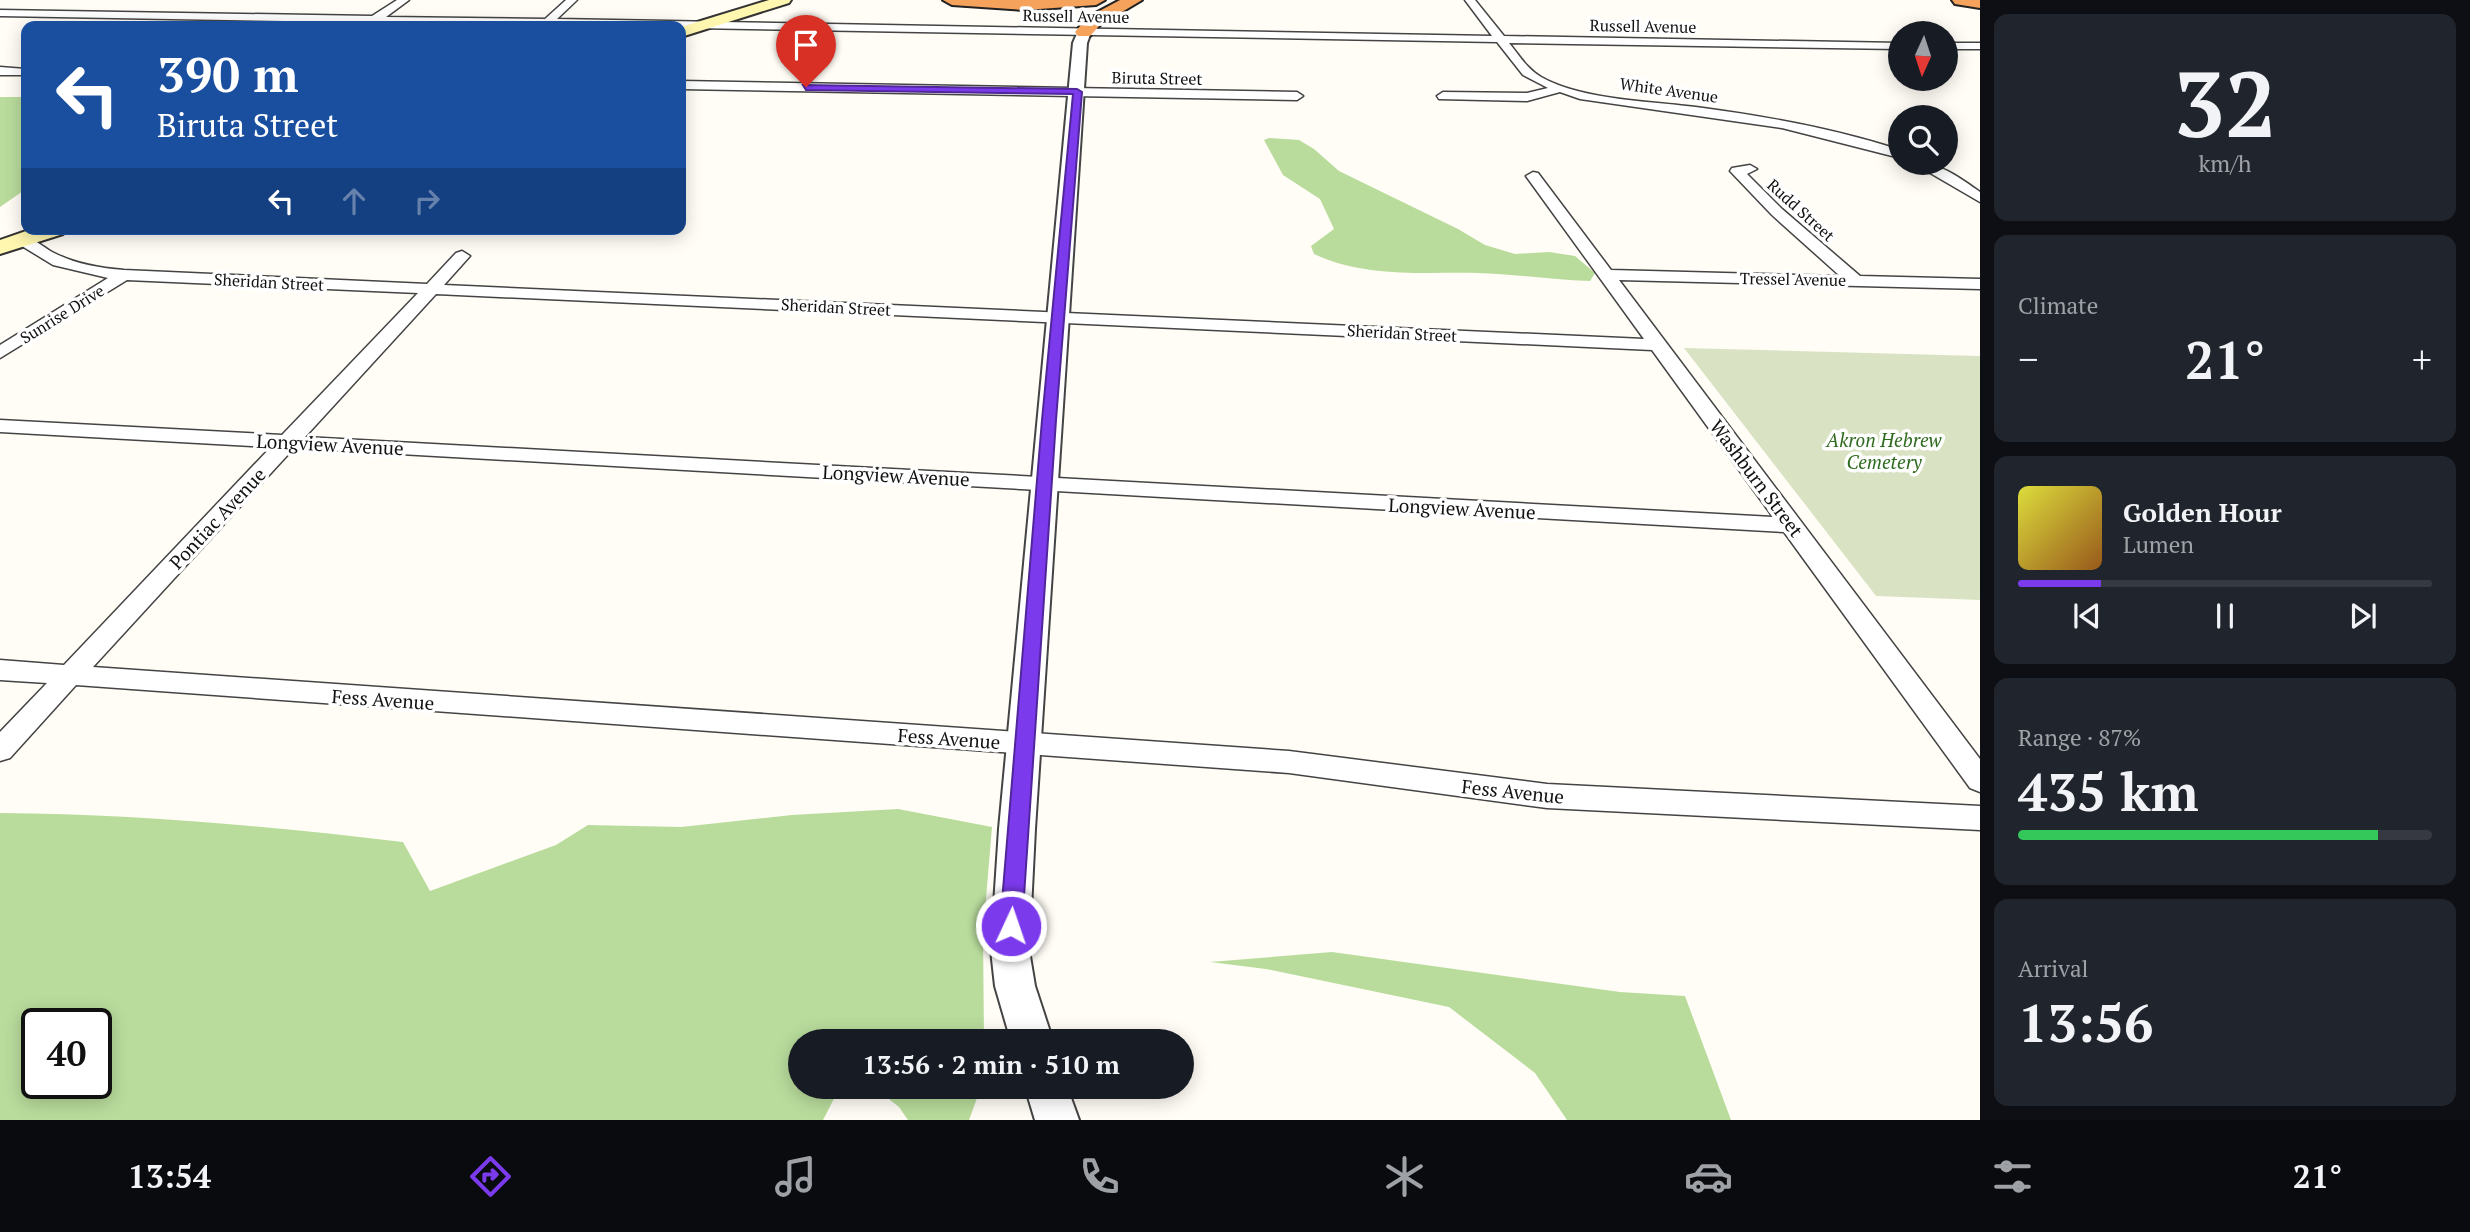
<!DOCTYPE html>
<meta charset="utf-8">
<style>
body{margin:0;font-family:"PT Serif",serif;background:#20242c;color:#f1f3f6;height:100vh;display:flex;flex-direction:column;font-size:26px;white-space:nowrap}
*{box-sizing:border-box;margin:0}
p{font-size:23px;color:#9ea1a6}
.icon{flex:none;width:38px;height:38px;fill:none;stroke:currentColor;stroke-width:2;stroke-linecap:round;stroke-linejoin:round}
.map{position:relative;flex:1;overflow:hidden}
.drawer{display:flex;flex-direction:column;gap:14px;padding:14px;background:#0d0f14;width:490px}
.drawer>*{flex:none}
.hud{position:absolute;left:21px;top:21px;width:665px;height:214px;border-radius:14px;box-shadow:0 4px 18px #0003;background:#1a4fa0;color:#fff;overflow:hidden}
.needle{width:46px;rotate:183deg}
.controls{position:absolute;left:1888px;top:21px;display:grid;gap:14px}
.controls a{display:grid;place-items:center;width:70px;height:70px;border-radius:50%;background:#171b24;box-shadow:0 4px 18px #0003;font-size:35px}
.speed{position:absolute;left:21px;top:1008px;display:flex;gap:14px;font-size:35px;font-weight:700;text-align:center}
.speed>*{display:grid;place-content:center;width:91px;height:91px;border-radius:50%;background:#171b24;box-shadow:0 4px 18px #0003;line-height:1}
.speed .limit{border:4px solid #111;border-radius:10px;background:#fff;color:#111}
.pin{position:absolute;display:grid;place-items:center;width:60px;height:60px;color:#fff;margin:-72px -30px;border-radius:50% 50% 50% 0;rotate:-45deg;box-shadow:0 0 7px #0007}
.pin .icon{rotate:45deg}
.me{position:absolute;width:77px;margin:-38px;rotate:3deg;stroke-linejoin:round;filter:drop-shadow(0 0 5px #0008)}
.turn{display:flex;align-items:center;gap:24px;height:147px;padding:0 21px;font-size:32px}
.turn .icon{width:91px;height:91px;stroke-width:2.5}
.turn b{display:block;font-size:49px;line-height:60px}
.lanes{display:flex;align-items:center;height:66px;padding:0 21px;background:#0003;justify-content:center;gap:35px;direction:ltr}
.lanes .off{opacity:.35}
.big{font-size:52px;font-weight:600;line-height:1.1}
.drawer .card{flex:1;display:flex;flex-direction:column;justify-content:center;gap:10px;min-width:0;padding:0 24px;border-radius:14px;background:#20242c}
.drawer .dial{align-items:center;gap:0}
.dial b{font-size:91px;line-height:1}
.song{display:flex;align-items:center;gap:21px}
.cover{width:84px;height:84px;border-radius:10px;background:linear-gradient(135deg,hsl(60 70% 55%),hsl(30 70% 35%))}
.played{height:7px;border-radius:4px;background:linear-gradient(90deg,#7c3aed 20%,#363941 20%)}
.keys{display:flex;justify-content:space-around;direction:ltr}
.heat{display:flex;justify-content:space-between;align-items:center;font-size:38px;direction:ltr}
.charge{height:10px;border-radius:5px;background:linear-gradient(90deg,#34c759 87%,#363941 0)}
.trip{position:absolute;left:788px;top:1029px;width:406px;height:70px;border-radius:35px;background:#171b24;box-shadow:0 4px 18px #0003;font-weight:600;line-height:70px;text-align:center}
.tab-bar{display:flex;height:112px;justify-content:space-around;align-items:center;background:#090b0e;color:#9ea1a6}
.tab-bar .icon{width:49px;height:49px}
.tab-bar .active{color:#7c3aed}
.tab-bar b{font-size:32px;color:#f1f3f6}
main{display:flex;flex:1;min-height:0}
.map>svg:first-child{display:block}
.forest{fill:#b9dc9c;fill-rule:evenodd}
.cemetery{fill:#d9e3c4}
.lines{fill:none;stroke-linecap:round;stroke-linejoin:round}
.minor-casing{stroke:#444;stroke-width:3}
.tertiary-casing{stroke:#444;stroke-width:4}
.secondary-casing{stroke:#333;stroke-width:4}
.motorway-casing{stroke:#222;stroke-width:4}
.minor{fill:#fff;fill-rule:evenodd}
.tertiary{fill:#fff;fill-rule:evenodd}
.secondary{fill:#fff6b0;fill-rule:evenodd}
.motorway{fill:#f5a25d;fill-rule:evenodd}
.route{fill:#7c3aed;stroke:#51269a;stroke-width:2}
.labels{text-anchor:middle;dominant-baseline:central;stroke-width:7;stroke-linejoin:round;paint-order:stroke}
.far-street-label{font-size:16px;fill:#111;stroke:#fff}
.park-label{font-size:19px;font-style:italic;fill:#2f6b1f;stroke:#fff}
.street-label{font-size:19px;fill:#111;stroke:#fff}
</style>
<main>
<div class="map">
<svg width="1980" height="1120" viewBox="0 0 1980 1120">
<rect width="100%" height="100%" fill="#fffdf5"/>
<g class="forest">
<path d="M0,97H26V189L0,207Z"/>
<path d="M1269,138L1299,140L1314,149L1339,171L1458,229L1485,245L1515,254L1549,252L1575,256L1595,273L1590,281C1552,280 1515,274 1477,273C1422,272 1365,278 1314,254L1311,246L1334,229L1320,199L1283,175L1264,140Z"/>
<path d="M898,809L992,827L983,934L984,1041H800V1087H840L823,1120H0V813C135,814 269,826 403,842L430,891L556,845L588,825L681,827L792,815ZM37,1024H96V1083H37Z"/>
<path d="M1332,952L1620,992L1685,996L1731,1120H1567L1535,1073L1449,1007L1266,969L1210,962Z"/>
<path d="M874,1087H981L969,1120H908L899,1107Z"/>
</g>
<path class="cemetery" d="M1684,348L1980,356V600L1876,596Z"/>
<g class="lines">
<defs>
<g id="minor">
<path d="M397,0H409L386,17L545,19L566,0H577L557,19L1492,36L1465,0H1475L1504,36L1900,43V49L1509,43C1519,55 1527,69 1541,77C1584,101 1654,101 1703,108C1770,117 1836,129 1900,150V158L1782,128L1580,99L1560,92L1527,101L1439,99L1437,96L1443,92L1527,93L1548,88L1523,75L1497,42L0,16V10L372,16Z"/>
<rect x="1946" y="43" width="34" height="6"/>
<path d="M0,67L26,69V75H0Z"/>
<path d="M681,81L1297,92L1303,96L1297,100L681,89Z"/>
<path d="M1913,163C1939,162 1959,177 1980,192V202Z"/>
<path d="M1750,165L1757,169L1747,174L1782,209L1860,276L1980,279V289L1619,280L1980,759V792L1970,788L1784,532L294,448L93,667L1289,751L1547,784L1980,806V830L1547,808L1289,773L76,685L10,758L0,761V732L47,683L0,680V660L64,665L271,447L0,432V420L282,435L418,293L127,280L0,358V345L108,278L53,265L17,243L14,240L17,237C30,234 41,246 52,252C75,264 99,268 124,270L427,284L456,253L462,251L470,256L444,285L1644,339L1526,176L1533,172L1538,173L1611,270L1840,276L1772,215L1730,171L1732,168ZM436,294L1652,350L1773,517L305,437Z"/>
</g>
<g id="tertiary">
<path d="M1084,28L1091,32L1087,43L1035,829L1029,950L1035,986L1053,1041H1011L995,986L991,950L999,829L1073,43L1079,29Z"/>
<path d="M1025,1087H1067L1079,1120H1035Z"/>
</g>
<g id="secondary">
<path d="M769,0H791L789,3L681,37V27Z"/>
<path d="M32,229H66L63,234L0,254V240Z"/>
</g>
<g id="motorway">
<path d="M943,0H1105L1096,5L1025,10L952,5Z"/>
<path d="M1120,0H1142L1100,25L1090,36H1078L1075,32L1088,17Z"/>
<path d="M1952,0H1980V8L1955,4Z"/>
</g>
</defs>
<use href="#minor" class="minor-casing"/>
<use href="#tertiary" class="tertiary-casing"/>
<use href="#secondary" class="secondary-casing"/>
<use href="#motorway" class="motorway-casing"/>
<use href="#minor" class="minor"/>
<use href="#tertiary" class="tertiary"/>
<use href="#secondary" class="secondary"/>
<use href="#motorway" class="motorway"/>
</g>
<path class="route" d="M803,85L1077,89L1082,92L1056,420L1022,926L1019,933L1011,936L1004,933L1000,926L1042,420L1073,94L806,90Z"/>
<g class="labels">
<g class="far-street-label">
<text transform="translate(1076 16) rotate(1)">Russell Avenue</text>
<text transform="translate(1643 26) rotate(1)">Russell Avenue</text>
<text transform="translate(1157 78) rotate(1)">Biruta Street</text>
<text transform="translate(1669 90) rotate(8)">White Avenue</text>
<text transform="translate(1801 210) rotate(42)">Rudd Street</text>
<text transform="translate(1793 279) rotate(1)">Tressel Avenue</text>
<text transform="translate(269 282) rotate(3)">Sheridan Street</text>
<text transform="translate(836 307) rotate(3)">Sheridan Street</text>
<text transform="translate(62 314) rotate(-32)">Sunrise Drive</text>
<text transform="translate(1402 333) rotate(3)">Sheridan Street</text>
</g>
<g class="park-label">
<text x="1884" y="439">Akron Hebrew<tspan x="1884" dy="22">Cemetery</tspan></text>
</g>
<g class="street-label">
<text transform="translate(330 444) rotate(3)">Longview Avenue</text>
<text transform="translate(896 475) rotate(3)">Longview Avenue</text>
<text transform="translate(1757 478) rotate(53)">Washburn Street</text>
<text transform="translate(1462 508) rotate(3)">Longview Avenue</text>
<text transform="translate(217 518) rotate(-47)">Pontiac Avenue</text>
<text transform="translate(383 699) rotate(4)">Fess Avenue</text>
<text transform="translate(949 738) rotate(4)">Fess Avenue</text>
<text transform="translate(1513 791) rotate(6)">Fess Avenue</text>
</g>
</g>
</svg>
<div class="controls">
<a><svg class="needle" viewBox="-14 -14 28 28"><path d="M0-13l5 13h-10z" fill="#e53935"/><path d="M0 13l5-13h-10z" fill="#9ea1a6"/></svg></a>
<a><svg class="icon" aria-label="search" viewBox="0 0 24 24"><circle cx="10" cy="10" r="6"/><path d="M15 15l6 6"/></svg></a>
</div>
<div class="speed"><div class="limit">40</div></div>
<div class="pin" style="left:806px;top:87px;background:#d93025"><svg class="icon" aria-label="arrive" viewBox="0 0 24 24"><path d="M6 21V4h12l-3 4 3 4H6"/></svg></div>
<svg class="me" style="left:1011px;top:926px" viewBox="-20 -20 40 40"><circle r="17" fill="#7c3aed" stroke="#fff" stroke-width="3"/><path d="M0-11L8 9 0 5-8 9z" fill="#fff"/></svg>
<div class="trip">13:56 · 2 min · 510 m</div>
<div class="hud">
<div class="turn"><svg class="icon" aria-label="left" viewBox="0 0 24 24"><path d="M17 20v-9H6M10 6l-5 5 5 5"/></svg><div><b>390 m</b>Biruta Street</div></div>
<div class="lanes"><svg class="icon" aria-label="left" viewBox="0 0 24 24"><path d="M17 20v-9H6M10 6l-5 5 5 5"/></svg><svg class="icon off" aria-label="ahead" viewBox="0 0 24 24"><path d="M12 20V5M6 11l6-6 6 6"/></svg><svg class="icon off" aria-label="right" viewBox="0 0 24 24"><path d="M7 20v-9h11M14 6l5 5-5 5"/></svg></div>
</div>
</div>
<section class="drawer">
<div class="card dial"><b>32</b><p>km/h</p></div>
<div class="card"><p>Climate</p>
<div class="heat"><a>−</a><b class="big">21°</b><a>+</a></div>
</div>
<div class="card">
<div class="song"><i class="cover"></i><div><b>Golden Hour</b><p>Lumen</p></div></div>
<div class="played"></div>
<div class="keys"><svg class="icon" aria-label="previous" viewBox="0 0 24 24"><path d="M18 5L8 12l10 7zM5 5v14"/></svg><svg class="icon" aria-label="pause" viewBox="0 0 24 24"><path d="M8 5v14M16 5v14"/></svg><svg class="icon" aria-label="next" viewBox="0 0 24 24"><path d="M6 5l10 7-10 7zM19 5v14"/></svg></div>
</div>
<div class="card"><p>Range · 87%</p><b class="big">435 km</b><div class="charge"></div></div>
<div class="card"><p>Arrival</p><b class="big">13:56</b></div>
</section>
</main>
<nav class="tab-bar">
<b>13:54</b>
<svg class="icon active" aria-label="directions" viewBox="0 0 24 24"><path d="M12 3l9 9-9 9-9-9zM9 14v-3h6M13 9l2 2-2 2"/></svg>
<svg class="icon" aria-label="music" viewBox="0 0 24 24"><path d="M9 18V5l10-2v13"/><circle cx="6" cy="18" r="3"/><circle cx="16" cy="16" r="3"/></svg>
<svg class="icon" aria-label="phone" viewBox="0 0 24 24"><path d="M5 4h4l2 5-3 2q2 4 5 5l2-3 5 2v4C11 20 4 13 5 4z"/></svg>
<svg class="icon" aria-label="climate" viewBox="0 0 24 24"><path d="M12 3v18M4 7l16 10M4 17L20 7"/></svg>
<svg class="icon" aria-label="car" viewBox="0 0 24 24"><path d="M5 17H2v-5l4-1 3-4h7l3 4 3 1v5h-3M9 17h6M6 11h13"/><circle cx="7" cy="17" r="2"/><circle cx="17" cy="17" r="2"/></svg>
<svg class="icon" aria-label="filters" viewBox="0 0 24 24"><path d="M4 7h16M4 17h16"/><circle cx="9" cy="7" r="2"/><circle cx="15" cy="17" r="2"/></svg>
<b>21°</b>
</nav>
